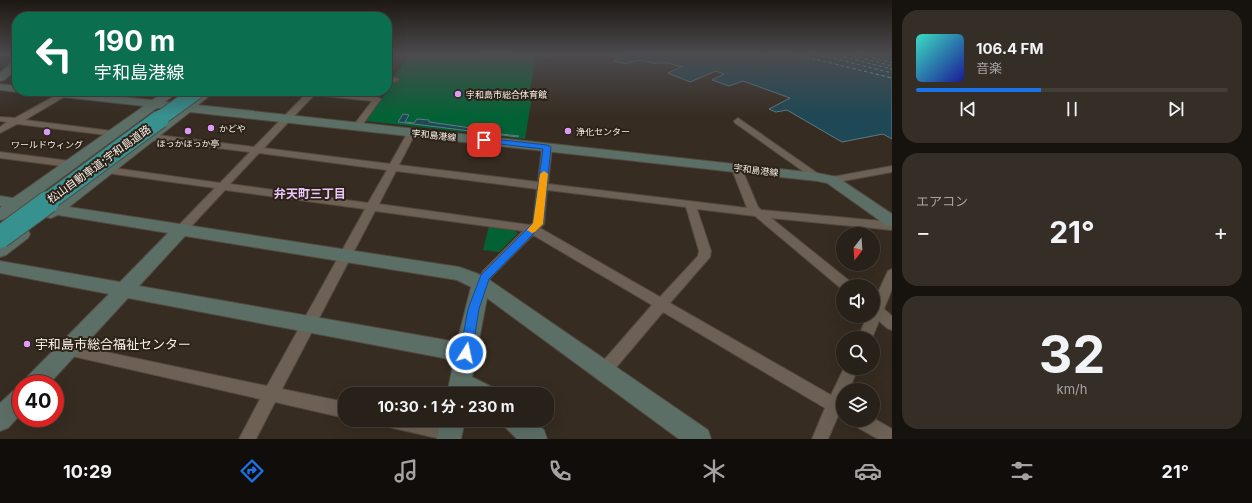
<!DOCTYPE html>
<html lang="ja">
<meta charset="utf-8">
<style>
body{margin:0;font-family:Inter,"Noto Sans JP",sans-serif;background:#342e26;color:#f1f3f6;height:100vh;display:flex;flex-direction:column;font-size:15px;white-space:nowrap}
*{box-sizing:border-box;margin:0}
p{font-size:13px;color:#a5a3a2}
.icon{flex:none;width:22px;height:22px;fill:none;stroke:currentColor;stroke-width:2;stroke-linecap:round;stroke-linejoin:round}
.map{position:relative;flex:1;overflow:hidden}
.sheet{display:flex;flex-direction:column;gap:10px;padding:10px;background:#16120e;width:360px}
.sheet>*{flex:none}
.hud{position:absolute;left:12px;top:12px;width:380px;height:84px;border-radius:16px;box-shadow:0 4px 16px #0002,0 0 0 1px #443e38;background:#0b6e4f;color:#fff;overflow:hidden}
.needle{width:26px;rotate:197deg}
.fabs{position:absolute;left:836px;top:227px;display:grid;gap:8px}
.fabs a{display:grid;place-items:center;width:44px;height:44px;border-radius:50%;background:#282119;box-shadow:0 4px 16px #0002,0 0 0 1px #443e38;font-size:20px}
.speed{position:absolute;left:12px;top:375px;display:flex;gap:8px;font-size:20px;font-weight:700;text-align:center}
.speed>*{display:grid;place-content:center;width:52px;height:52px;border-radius:50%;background:#282119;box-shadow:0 4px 16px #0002,0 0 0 1px #443e38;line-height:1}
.speed .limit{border:6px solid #d22;background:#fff;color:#111}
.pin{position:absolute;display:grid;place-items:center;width:34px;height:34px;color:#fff;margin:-17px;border-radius:8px;box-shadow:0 2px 6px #0006}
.me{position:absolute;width:44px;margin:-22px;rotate:10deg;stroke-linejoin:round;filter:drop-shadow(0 0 3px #0008)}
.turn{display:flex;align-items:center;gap:14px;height:84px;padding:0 16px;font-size:18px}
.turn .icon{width:52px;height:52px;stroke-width:2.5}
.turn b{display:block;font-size:28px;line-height:34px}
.big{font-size:30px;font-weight:700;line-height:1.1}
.sheet .tile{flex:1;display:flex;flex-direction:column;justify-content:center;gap:6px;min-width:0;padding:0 14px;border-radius:16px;background:#342e26}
.sheet .dial{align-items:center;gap:0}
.dial b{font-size:52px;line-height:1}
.song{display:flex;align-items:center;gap:12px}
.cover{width:48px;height:48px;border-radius:6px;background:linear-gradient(135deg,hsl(170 70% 55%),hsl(240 70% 35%))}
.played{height:4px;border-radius:2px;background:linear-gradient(90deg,#1a73e8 40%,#443e38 40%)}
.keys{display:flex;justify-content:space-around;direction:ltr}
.heat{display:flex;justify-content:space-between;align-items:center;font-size:22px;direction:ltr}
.trip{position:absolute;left:338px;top:387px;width:216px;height:40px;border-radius:16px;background:#282119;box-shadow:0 4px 16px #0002,0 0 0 1px #443e38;font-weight:700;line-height:40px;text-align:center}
.tabs{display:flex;height:64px;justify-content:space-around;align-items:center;background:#100d0a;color:#a5a3a2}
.tabs .icon{width:28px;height:28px}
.tabs .current{color:#1a73e8}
.tabs b{font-size:18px;color:#f1f3f6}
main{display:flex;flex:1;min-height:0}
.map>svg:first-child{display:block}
.green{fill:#036235}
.water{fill:#1e4855;stroke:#5f7b82}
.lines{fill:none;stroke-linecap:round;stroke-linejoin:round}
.ferry{stroke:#7cd4f2;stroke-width:1;stroke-dasharray:3.5 2.5;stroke-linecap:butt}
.street-casing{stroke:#524940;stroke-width:2}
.secondary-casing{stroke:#524940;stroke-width:2}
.street{fill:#6c6154;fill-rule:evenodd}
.secondary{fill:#5c6f66;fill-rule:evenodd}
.highway-bridge-far2-casing{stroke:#524940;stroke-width:16;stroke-linecap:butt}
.highway-bridge-far1-casing{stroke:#524940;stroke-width:20;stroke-linecap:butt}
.highway-bridge-casing{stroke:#524940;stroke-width:24;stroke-linecap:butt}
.highway-bridge-far2{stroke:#36918f;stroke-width:14}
.highway-bridge-far1{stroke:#36918f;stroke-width:18}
.highway-bridge{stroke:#36918f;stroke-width:22}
.route{fill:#1a73e8;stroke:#114b97}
.slow{fill:#f59e0b}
.poi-dot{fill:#da9af6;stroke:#2c2218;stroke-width:1.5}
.labels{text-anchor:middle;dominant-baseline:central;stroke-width:4;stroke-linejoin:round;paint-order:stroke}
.far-poi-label{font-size:9px;fill:#f8f1ea;stroke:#2c2218;text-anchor:start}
.far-street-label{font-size:9px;fill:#f8f1ea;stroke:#2c2218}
.street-label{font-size:11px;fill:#f8f1ea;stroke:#2c2218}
.neighbourhood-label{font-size:12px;font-weight:bold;fill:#e9c5f9;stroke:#2c2218}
.near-poi-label{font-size:13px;fill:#f8f1ea;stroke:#2c2218;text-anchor:start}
</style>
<main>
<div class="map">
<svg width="892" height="439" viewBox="0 0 892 439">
<rect width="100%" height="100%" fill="#362c21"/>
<g class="green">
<path d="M410,54L536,56L530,89L533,90L525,139L366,121L365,120C372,111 393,87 393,78Z"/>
<path d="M489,226L515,231L518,233L499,252L483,250Z"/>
</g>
<g class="water">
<path d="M613,54H892V139L883,134L842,142L787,110L776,112L769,109L790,98L743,81L729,86L712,80L724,74L716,71L690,82L668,73L683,66C677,67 674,64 668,63C663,62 657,64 653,63C638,60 640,59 626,64L614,61L621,57Z"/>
<path d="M403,114L409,115L405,122L414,123L417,119L429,120V122L478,129L483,132L519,136L518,137L398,122Z"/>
</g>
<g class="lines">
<g class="ferry">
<path d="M794,54L892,78"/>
<path d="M816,54L892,73"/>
<path d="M832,54L892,69"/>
<path d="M847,54L892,66"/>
<path d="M861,54L892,63"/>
<path d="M874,54L892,59"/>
</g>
<defs>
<g id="street">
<path d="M535,54H551V55L548,57Z"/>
<path d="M387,77L398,78L399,80L395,82L387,81Z"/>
<path d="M296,91H322L377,97L381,99L360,128L357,129L353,126L372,101L314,95L264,148L390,164L408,132L412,129L416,132L399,165L538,182L542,147L547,144L552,147L548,184L747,208L731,167L736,164L741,167L758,207L761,210L892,222V230L771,218L852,283L853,286H843V290L755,216L697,209L711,251L710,257L670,303L831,395L844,368H858L849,390H843V418L838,416L828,439H812L825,408L663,312L608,377L603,379L598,377L595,372L598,367L652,305L533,235L491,277L485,287L481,289L477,287L475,284L483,271L523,231L375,211L282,389L345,402V418L275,402L256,439H239L260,399L63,354L61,350L63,346L68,344L267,386L365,209L225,190L185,233H177L175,230L177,227L215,188L107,173L102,170L107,167L220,183L250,152L150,140L146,137L150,134L254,147L306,94L297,93ZM259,153L387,170L368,203L230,184ZM396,171L537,189L533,223L530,225L379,204ZM547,190L686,207L699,251L698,256L660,297L540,228L544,224Z"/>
<path d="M62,92H68L69,94L25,120L112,131L115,132L116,134L115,136L17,124L0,133V127L7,122L0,121V117L15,118Z"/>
<path d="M738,118L820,175L822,177L820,179H814L735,123L734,121Z"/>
<path d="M0,152L70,161L75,164L70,167L0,158Z"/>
<path d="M892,166V172L832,183L827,180L832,177Z"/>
<path d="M892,269V289L884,309L892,316V330L887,328L879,321L872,338H858L867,316H873V303L888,271Z"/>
<path d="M873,418L892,429V439H878L855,426L853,420H873Z"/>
<path d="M385,420H428L456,427L458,433L455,439H441L393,428L387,426Z"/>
</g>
<g id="secondary">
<path d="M17,60V68L4,80L0,81V73L13,61Z"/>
<path d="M0,84L17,86V91H21L17,92L0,90Z"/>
<path d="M29,91H65L152,100L166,91H179L165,102L185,104L202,91H215L198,105L817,173L837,177L892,214V226L886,225L827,183L817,181L190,112L69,207L459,267L476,273L488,279L708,430L711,439H679L487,298L472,377L492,387L495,394H447L454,360L128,298L49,384H24L27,377L109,294L0,273V261L120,282L168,233L58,215L51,218L45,217L43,213L19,209L6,219L0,220V208L2,206H0V196L13,198L144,106L35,94ZM157,108L177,110L52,204L30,201ZM185,236L457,280L471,287L457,342L139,286Z"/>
<path d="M22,228L28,230L30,234L28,238L6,255L0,257V242L16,230Z"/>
<path d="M21,387V414L8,428L0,431V403L13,391Z"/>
<path d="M441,420H465L461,439H437Z"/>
<path d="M502,420H532L544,430L547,439H517L506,428Z"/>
</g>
</defs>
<use href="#street" class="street-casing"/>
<use href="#secondary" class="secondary-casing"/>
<use href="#street" class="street"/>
<use href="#secondary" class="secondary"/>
<defs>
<path id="highway-bridge-far2" d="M158,120L198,91"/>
<path id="highway-bridge-far1" d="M46,203L160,119"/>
<path id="highway-bridge" d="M0,237L48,202"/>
</defs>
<use href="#highway-bridge-far2" class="highway-bridge-far2-casing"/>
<use href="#highway-bridge-far1" class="highway-bridge-far1-casing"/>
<use href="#highway-bridge" class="highway-bridge-casing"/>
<use href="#highway-bridge-far2" class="highway-bridge-far2"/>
<use href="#highway-bridge-far1" class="highway-bridge-far1"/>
<use href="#highway-bridge" class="highway-bridge"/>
</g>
<linearGradient id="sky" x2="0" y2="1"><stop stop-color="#1e1812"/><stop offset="0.47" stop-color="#4c4b4e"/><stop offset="1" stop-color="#4c4b4e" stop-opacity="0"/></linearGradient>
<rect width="892" height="116" fill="url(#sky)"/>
<path class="route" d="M484,138L547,145L551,147L543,224L489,279L479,309L472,353L470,357L466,358L462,357L460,353L468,309L481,275L533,223L543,149L482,142V139Z"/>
<path class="slow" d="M544,171L548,174L543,224L535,232L532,233L527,230L533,223L540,174Z"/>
<g class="poi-dot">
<circle cx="458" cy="94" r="4"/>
<circle cx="211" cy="128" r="4"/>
<circle cx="188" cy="131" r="4"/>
<circle cx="568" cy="131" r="4"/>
<circle cx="47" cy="132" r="4"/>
<circle cx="27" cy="344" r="4"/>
</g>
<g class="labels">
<g class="far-poi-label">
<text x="466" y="94">宇和島市総合体育館</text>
<text x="219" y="128">かどや</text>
<text x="576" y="131">浄化センター</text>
<text x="188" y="143" text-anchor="middle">ほっかほっか亭</text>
<text x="47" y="144" text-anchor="middle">ワールドウィング</text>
</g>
<g class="far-street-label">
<text transform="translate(434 135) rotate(6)">宇和島港線</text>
<text transform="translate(756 170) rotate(7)">宇和島港線</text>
</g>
<g class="street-label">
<text transform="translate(99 164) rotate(-36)">松山自動車道;宇和島道路</text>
</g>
<g class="neighbourhood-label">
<text x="310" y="193">弁天町三丁目</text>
</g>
<g class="near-poi-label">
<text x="35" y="344">宇和島市総合福祉センター</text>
</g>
</g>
</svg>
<div class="fabs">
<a><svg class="needle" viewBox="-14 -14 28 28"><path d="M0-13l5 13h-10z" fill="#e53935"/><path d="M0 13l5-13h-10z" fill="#a5a3a2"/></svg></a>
<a><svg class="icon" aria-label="sound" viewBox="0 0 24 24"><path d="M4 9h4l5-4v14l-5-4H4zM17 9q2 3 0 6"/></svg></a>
<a><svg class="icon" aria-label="search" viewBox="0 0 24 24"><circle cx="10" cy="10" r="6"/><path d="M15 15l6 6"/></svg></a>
<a><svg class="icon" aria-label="layers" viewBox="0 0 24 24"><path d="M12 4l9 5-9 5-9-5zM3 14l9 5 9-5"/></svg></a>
</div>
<div class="speed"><div class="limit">40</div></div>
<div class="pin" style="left:484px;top:140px;background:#d93025"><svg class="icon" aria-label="arrive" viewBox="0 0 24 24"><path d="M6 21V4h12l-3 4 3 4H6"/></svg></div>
<svg class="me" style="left:466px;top:353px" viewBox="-20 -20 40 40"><circle r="17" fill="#1a73e8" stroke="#fff" stroke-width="3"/><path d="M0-11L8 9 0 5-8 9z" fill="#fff"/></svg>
<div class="trip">10:30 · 1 分 · 230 m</div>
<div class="hud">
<div class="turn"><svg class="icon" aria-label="left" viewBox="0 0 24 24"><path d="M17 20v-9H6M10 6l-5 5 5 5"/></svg><div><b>190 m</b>宇和島港線</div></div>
</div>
</div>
<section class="sheet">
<div class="tile">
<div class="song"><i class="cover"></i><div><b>106.4 FM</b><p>音楽</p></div></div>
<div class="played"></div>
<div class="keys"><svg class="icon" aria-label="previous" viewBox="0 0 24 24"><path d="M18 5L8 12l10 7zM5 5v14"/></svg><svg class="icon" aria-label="pause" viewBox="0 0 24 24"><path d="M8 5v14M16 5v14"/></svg><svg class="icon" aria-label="next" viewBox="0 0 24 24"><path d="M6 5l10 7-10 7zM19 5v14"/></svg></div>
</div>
<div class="tile"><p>エアコン</p>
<div class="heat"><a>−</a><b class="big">21°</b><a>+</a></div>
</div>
<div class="tile dial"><b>32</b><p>km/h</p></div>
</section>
</main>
<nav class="tabs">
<b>10:29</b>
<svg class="icon current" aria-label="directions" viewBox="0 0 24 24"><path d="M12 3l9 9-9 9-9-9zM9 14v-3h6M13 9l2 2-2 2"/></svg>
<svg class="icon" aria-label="music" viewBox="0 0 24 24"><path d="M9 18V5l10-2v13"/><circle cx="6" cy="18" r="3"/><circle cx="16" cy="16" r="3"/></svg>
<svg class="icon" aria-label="phone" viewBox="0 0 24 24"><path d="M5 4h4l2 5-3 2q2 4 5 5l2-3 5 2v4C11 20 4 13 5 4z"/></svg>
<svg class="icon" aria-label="climate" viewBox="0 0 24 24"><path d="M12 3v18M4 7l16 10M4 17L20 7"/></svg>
<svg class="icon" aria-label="car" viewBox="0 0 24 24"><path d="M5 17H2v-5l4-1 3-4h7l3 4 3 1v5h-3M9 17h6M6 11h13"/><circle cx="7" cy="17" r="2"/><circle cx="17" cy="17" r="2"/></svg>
<svg class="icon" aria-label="filters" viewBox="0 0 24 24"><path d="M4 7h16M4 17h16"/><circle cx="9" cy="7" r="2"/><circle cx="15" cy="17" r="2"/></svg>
<b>21°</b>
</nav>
